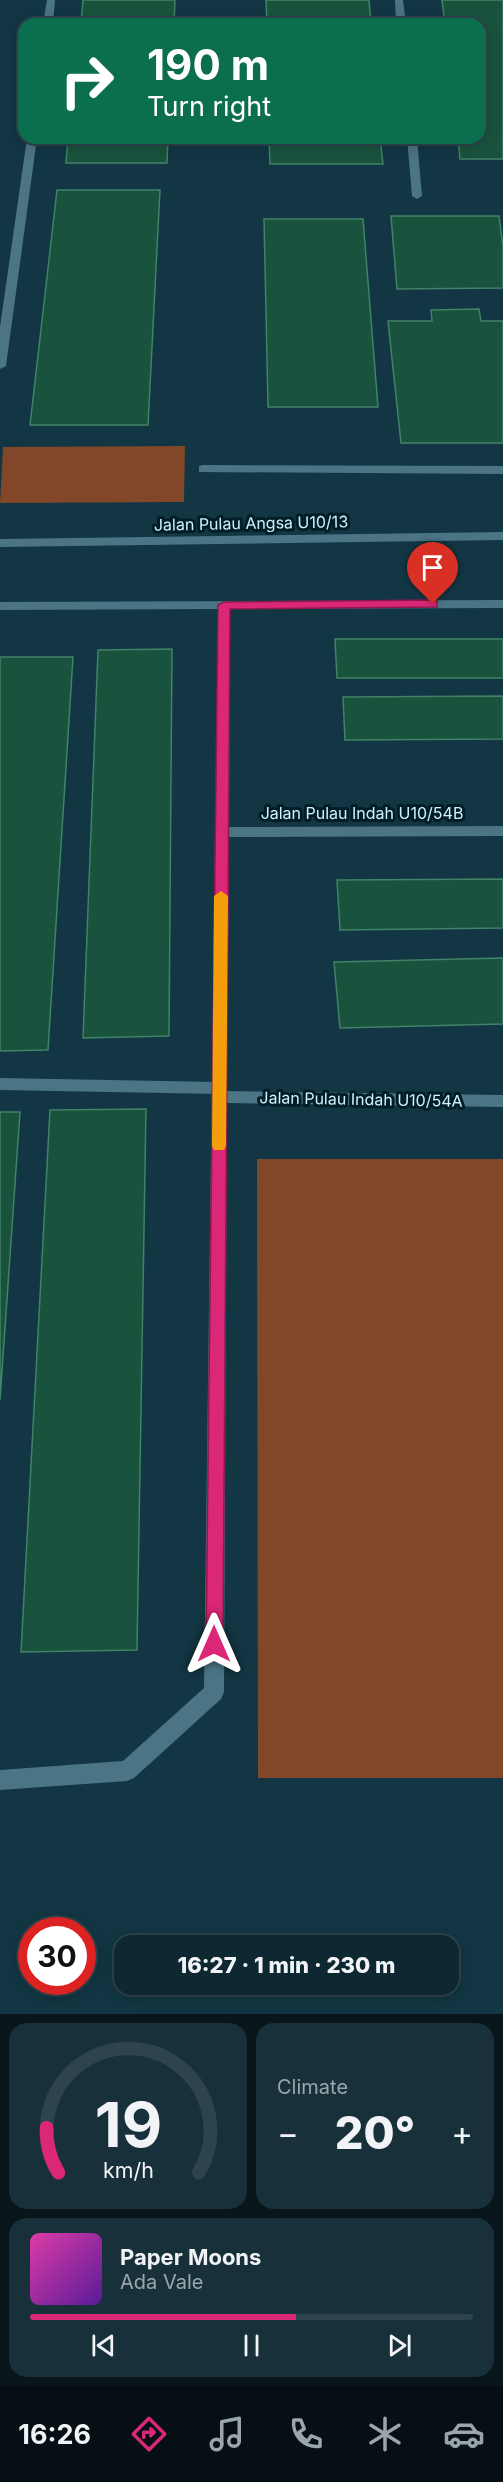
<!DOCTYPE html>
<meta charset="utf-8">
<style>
body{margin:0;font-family:Inter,sans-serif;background:#17303a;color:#f1f3f6;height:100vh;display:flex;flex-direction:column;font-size:22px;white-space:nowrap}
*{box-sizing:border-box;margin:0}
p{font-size:20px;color:#9ba6ac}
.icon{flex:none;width:33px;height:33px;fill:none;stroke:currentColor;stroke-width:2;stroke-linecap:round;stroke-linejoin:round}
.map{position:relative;height:2014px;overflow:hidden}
.panel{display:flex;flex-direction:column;gap:9px;padding:9px;background:#08161c;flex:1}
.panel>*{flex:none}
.guide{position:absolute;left:18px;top:18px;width:468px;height:126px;border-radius:18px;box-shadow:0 3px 15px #0003,0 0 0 2px #2e444d;background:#0b6e4f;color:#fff;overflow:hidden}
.speed{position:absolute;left:18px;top:1917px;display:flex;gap:12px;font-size:30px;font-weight:700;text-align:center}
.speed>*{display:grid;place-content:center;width:78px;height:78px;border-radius:50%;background:#0e2832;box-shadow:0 3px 15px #0003,0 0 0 2px #2e444d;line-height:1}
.speed .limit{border:9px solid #d22;background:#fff;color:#111}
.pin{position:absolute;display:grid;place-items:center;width:51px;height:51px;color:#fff;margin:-62px -26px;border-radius:50% 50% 50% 0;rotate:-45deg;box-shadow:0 0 6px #0007}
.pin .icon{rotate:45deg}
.me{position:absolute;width:66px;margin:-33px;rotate:0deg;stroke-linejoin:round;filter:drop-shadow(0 0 4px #0008)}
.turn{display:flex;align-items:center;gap:21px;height:126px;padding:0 30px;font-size:27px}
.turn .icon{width:78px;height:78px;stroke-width:2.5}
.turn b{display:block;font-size:42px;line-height:51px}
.big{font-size:45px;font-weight:800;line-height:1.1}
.panel .card{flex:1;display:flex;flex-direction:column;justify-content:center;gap:9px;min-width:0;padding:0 21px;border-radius:18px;background:#17303a}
.panel .dial{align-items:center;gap:0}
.dial svg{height:156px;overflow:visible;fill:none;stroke:#2e444d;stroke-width:7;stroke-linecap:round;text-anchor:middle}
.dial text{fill:#f1f3f6;stroke:none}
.song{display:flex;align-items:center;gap:18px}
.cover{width:72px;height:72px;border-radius:9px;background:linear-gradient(135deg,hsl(320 70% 55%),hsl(270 70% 35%))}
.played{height:6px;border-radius:3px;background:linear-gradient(90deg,#db2777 60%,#2e444d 60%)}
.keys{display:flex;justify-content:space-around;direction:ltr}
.heat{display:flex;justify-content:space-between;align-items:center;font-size:33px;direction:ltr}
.panel .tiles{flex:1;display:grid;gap:9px;grid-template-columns:1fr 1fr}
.card:last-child{grid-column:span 2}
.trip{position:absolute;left:114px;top:1935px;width:345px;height:60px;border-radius:18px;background:#0e2832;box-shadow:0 3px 15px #0003,0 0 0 2px #2e444d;font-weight:800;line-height:60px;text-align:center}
.tabs{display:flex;height:96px;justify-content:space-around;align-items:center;background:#061014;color:#9ba6ac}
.tabs .icon{width:42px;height:42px}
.tabs .selected{color:#db2777}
.tabs b{font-size:27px;color:#f1f3f6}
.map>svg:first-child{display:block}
.green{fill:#824629}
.building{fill:#19533e;stroke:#418268;stroke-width:1.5}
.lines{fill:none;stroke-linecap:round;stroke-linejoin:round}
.service{fill:#4b7485;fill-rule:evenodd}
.minor{fill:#4b7485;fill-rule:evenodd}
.tertiary{fill:#4b7485;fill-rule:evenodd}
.route{fill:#db2777;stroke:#8e194d;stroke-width:1.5}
.slow{fill:#f59e0b}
.labels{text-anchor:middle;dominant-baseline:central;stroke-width:6;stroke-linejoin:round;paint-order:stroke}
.street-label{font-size:16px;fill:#cff0fe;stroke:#011d27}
</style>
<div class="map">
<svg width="503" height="2014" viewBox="0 0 503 2014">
<rect width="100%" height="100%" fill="#123643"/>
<g class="green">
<path d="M185,446L184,502L0,503L3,447Z"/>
<path d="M257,1159H503V1778H258Z"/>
</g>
<g class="building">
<path d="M83,0H175L174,24H81Z"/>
<path d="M266,0H369L371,24H267Z"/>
<path d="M442,0H503V159H460L458,138H480V24H445Z"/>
<path d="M68,138H168L167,163H66Z"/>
<path d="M269,138H380L383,164H270Z"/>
<path d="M57,190H160L148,425H30Z"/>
<path d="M391,216H499L503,246V288L397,289Z"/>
<path d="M264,219H363L378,407H268Z"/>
<path d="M479,309L481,321H503V443H401L388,321H432L431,310Z"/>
<path d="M335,639H503V678H337Z"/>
<path d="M172,649L169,1036L83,1038L98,650Z"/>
<path d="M0,657H73L48,1050L0,1051Z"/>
<path d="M503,696V739L345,740L343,697Z"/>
<path d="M503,879V928L340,930L337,880Z"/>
<path d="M503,958V1024L340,1028L334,962Z"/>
<path d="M146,1109L137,1650L21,1652L50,1110Z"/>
<path d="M0,1112H20L0,1400Z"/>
</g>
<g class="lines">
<g class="service">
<path d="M47,0H55L53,24H43Z"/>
<path d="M395,0H403L406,24H396Z"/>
<path d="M27,138H37L6,366L0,369V327Z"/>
<path d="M407,138H417L422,196L417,199L412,196Z"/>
<path d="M203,465L503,466V474L199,472V466Z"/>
<path d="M0,1078L219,1082L224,1084L227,1088L224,1092L219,1094L0,1090Z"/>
</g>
<path class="minor" d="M503,600V608L230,609L229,827L503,826V836L229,837L227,1091L503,1095V1107L227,1103L224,1692L221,1699L134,1778L127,1781L0,1790V1770L123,1761L204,1688L218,609L0,610V602Z"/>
<path class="tertiary" d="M503,532V540L0,547V539Z"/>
</g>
<path class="route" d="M433,600L437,601V607L230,609L223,1644L220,1650L214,1653L208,1650L206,1644L218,605L224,602Z"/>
<path class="slow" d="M221,891L228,896L226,1146L224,1150H214L212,1146L214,896Z"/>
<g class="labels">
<g class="street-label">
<text transform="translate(251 523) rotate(-1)">Jalan Pulau Angsa U10/13</text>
<text x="362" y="813">Jalan Pulau Indah U10/54B</text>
<text transform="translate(361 1099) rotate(1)">Jalan Pulau Indah U10/54A</text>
</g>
</g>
</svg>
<div class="speed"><div class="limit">30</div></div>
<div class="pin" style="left:433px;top:604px;background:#d93025"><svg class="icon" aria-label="arrive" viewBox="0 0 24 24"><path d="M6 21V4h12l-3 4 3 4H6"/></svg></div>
<svg class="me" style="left:214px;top:1644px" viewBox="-20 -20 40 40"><path d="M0-17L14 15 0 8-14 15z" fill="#db2777" stroke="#fff" stroke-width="4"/></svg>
<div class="trip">16:27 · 1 min · 230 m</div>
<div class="guide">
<div class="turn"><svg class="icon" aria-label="right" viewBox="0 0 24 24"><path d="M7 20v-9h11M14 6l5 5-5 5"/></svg><div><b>190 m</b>Turn right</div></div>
</div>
</div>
<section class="panel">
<div class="tiles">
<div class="card dial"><svg viewBox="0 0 100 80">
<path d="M14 69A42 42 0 1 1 86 69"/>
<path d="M14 69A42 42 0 0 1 8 46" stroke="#db2777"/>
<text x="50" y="56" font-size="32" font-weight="700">19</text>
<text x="50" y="72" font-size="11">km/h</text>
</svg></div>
<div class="card"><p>Climate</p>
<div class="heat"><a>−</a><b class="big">20°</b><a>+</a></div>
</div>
<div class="card">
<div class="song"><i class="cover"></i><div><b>Paper Moons</b><p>Ada Vale</p></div></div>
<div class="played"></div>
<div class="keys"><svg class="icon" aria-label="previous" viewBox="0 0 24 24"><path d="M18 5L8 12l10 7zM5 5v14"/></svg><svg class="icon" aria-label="pause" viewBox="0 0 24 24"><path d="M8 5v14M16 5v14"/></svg><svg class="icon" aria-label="next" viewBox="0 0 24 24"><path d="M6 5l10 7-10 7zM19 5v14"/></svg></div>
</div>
</div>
</section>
<nav class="tabs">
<b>16:26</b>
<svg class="icon selected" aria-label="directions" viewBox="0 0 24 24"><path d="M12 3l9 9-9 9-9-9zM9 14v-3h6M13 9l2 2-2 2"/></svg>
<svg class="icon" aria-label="music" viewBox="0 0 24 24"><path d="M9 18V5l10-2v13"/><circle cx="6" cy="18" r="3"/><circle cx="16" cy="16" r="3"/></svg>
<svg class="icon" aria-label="phone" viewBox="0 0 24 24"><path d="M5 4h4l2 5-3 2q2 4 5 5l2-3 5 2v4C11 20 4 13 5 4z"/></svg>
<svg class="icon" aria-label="climate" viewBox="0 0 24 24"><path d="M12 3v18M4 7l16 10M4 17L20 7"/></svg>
<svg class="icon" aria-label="car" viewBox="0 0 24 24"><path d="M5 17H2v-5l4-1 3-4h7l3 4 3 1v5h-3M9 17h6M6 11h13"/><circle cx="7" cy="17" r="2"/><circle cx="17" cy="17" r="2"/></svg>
</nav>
